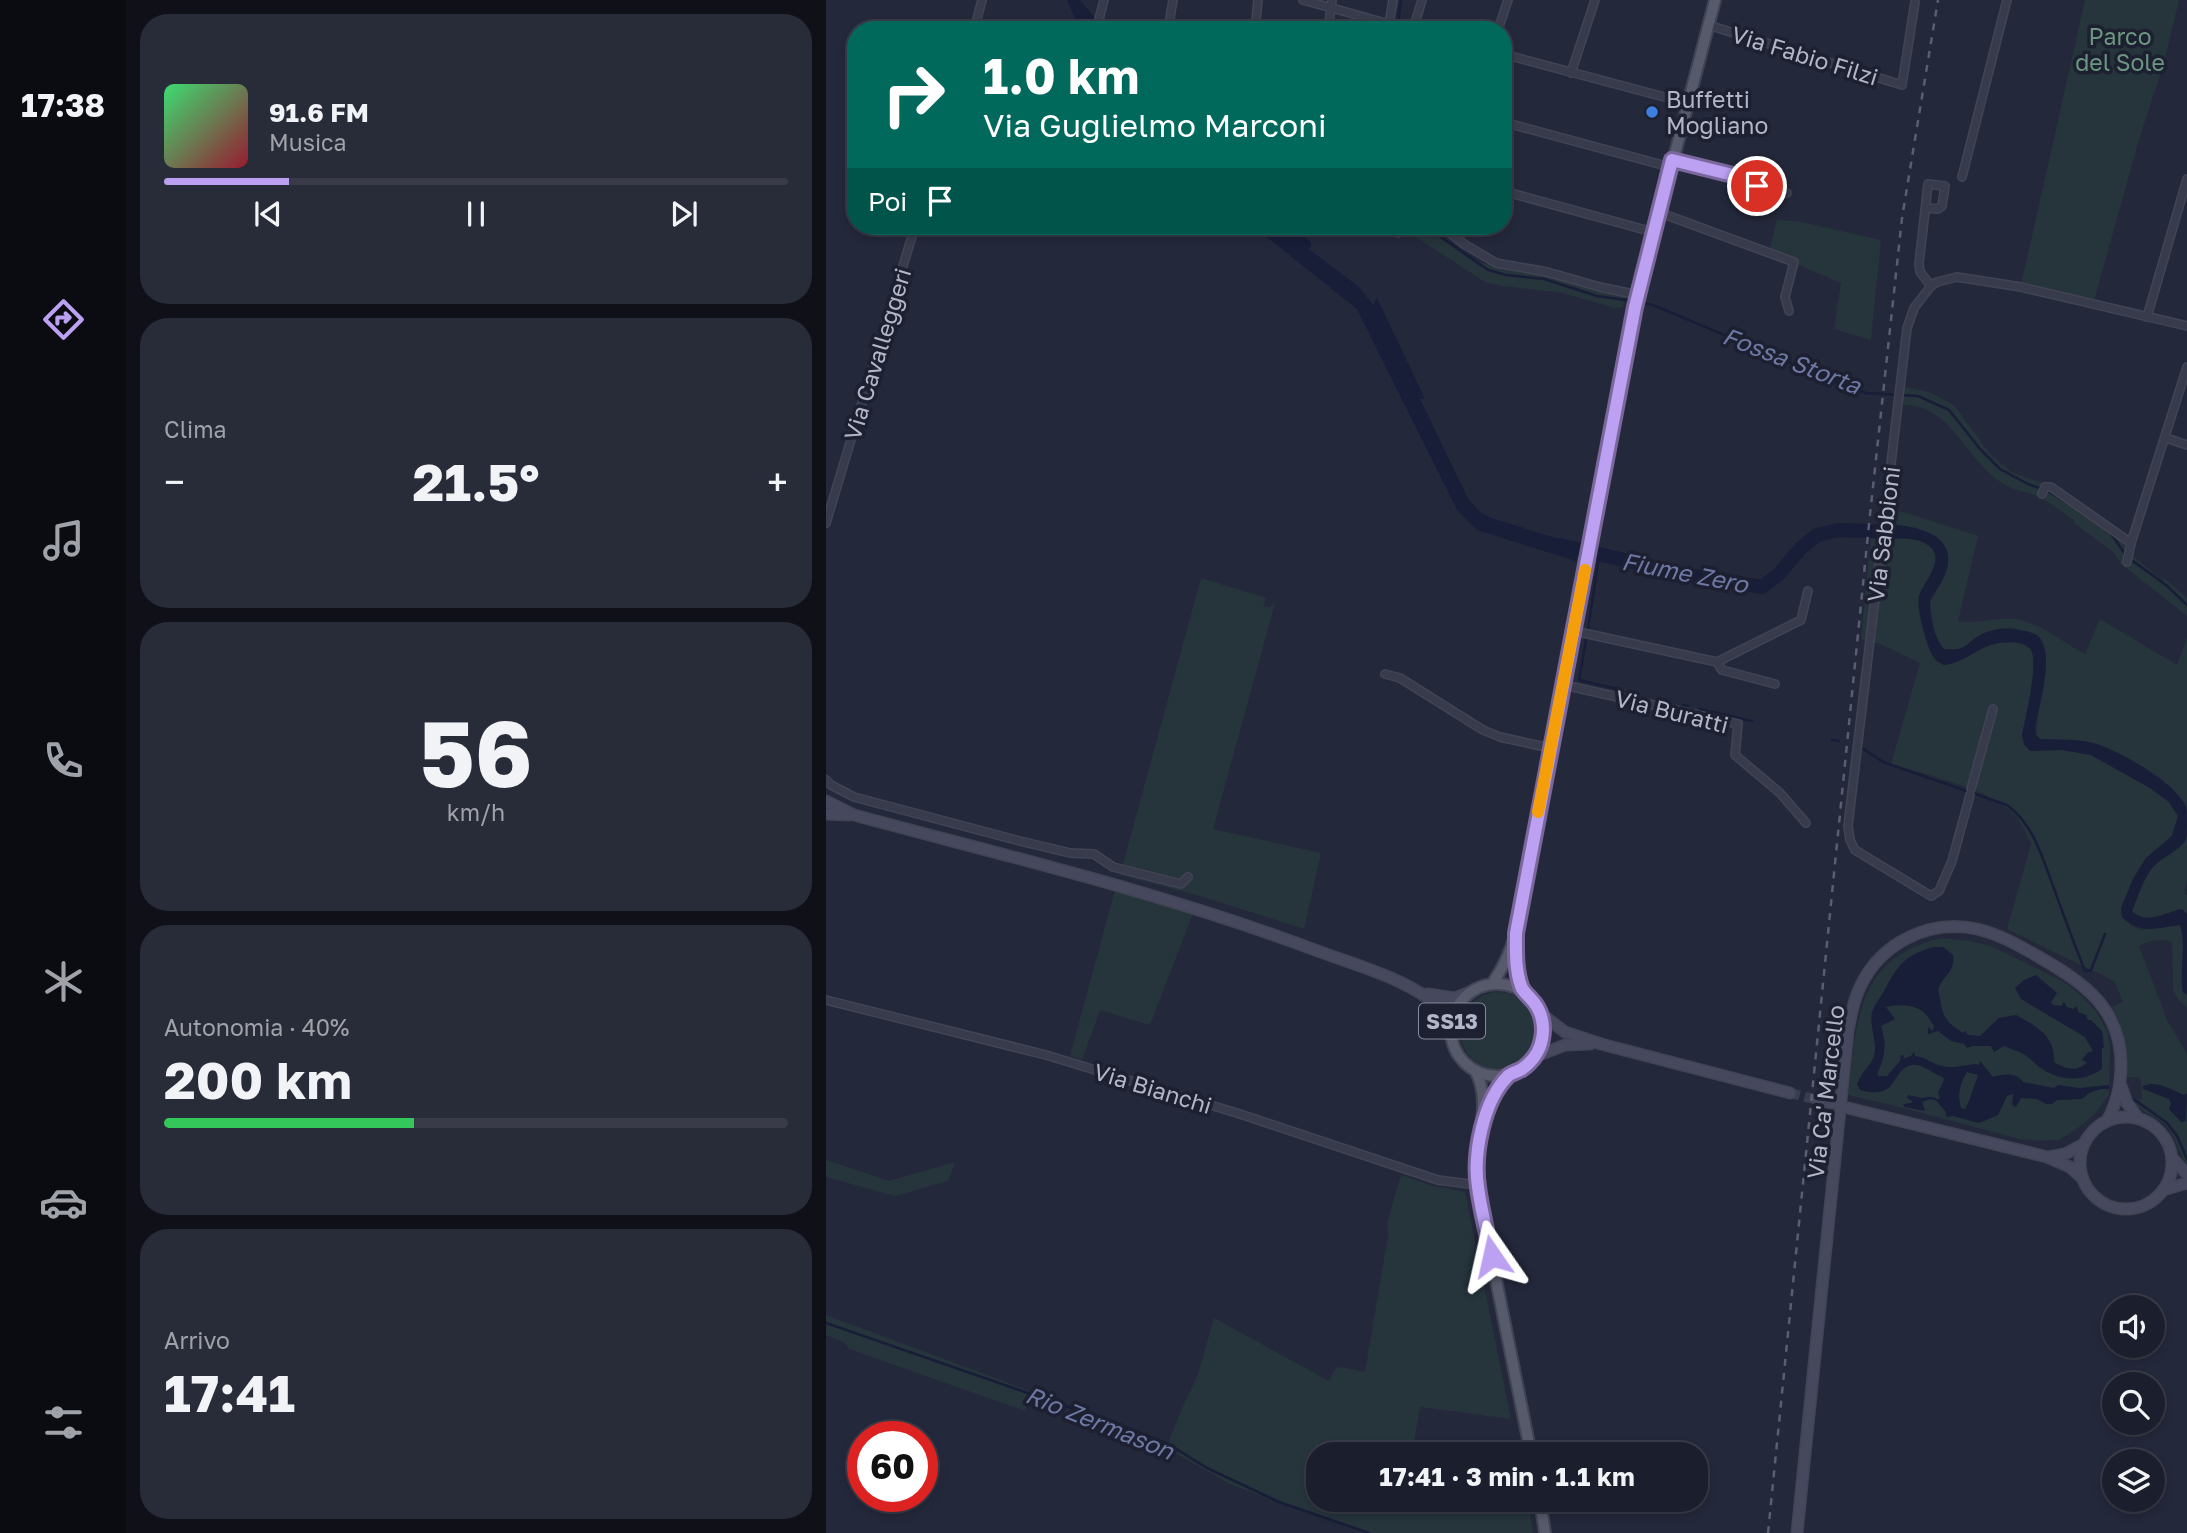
<!DOCTYPE html>
<html lang="it">
<meta charset="utf-8">
<style>
body{margin:0;font-family:"Golos Text",sans-serif;background:#282b38;color:#f1f3f6;height:100vh;display:flex;flex-direction:column;font-size:26px;white-space:nowrap}
*{box-sizing:border-box;margin:0}
p{font-size:23px;color:#a0a2a9}
.icon{flex:none;width:38px;height:38px;fill:none;stroke:currentColor;stroke-width:2;stroke-linecap:round;stroke-linejoin:round}
.map{position:relative;flex:1;overflow:hidden}
.panel{display:flex;flex-direction:column;gap:14px;padding:14px;background:#0f1018;width:700px}
.panel>*{flex:none}
.guide{position:absolute;left:21px;top:21px;width:665px;height:214px;border-radius:28px;box-shadow:0 4px 10px #0003,0 0 0 2px #393c48;background:#00695c;color:#fff;overflow:hidden}
.tools{position:absolute;left:1276px;top:1295px;display:grid;gap:14px}
.tools a{display:grid;place-items:center;width:63px;height:63px;border-radius:50%;background:#1b1e2c;box-shadow:0 4px 10px #0003,0 0 0 2px #393c48;font-size:35px}
.speed{position:absolute;left:21px;top:1421px;display:flex;gap:14px;font-size:35px;font-weight:700;text-align:center}
.speed>*{display:grid;place-content:center;width:91px;height:91px;border-radius:50%;background:#1b1e2c;box-shadow:0 4px 10px #0003,0 0 0 2px #393c48;line-height:1}
.speed .limit{border:10px solid #d22;background:#fff;color:#111}
.pin{position:absolute;display:grid;place-items:center;width:60px;height:60px;color:#fff;margin:-30px;border:4px solid #fff;border-radius:50%;box-shadow:0 2px 7px #0007}
.me{position:absolute;width:77px;margin:-38px;rotate:349deg;stroke-linejoin:round;filter:drop-shadow(0 0 5px #0008)}
.turn{display:flex;align-items:center;gap:24px;height:147px;padding:0 21px;font-size:32px}
.turn .icon{width:91px;height:91px;stroke-width:2.5}
.turn b{display:block;font-size:49px;line-height:60px}
.then{display:flex;align-items:center;height:66px;padding:0 21px;background:#0003;gap:14px;font-size:26px}
.big{font-size:52px;font-weight:700;line-height:1.1}
.panel .tile{flex:1;display:flex;flex-direction:column;justify-content:center;gap:10px;min-width:0;padding:0 24px;border-radius:28px;background:#282b38}
.panel .dial{align-items:center;gap:0}
.dial b{font-size:91px;line-height:1}
.song{display:flex;align-items:center;gap:21px}
.cover{width:84px;height:84px;border-radius:10px;background:linear-gradient(135deg,hsl(140 70% 55%),hsl(350 70% 35%))}
.played{height:7px;border-radius:4px;background:linear-gradient(90deg,#bca0f2 20%,#393c48 20%)}
.keys{display:flex;justify-content:space-around;direction:ltr}
.heat{display:flex;justify-content:space-between;align-items:center;font-size:38px;direction:ltr}
.charge{height:10px;border-radius:5px;background:linear-gradient(90deg,#34c759 40%,#393c48 0)}
.trip{position:absolute;left:480px;top:1442px;width:402px;height:70px;border-radius:28px;background:#1b1e2c;box-shadow:0 4px 10px #0003,0 0 0 2px #393c48;font-weight:700;line-height:70px;text-align:center}
main{display:flex;flex:1;min-height:0}
.menu{display:flex;flex-direction:column;width:126px;justify-content:space-around;align-items:center;background:#0b0c12;color:#a0a2a9}
.menu .icon{width:49px;height:49px}
.menu .selected{color:#bca0f2}
.menu b{font-size:32px;color:#f1f3f6}
.map>svg:first-child{display:block}
.green{fill:#26343c}
.water{fill:#181d38;fill-rule:evenodd}
.lines{fill:none;stroke-linecap:round;stroke-linejoin:round}
.stream{stroke:#181d38;stroke-width:2.5}
.river{stroke:#181d38;stroke-width:14}
.secondary-tunnel{stroke:#393d50;stroke-width:10;stroke-dasharray:10 5;stroke-linecap:butt}
.minor-casing{stroke:#414454;stroke-width:10}
.secondary-casing{stroke:#414454;stroke-width:13}
.primary-casing{stroke:#414454;stroke-width:14}
.minor{stroke:#383b4b;stroke-width:7}
.secondary{stroke:#46495e;stroke-width:10}
.primary{stroke:#565a6b;stroke-width:10}
.rail{stroke:#5a5e72;stroke-width:2.5;stroke-dasharray:7 7;stroke-linecap:butt}
.route-casing{stroke:#7a689d;stroke-width:18}
.route{stroke:#bca0f2;stroke-width:12}
.slow{stroke:#f59e0b;stroke-width:12}
.shop-dot{fill:#3f7fe0;stroke:#1d2030;stroke-width:2.5}
.labels{text-anchor:middle;dominant-baseline:central;stroke-width:7;stroke-linejoin:round;paint-order:stroke}
.shield{fill:#1d2030;stroke:#86899a;stroke-width:2}
.shield-label{font-size:21px;font-weight:bold;fill:#b3b6c7}
.park-label{font-size:23px;fill:#6c9680;stroke:#1d2030}
.street-label{font-size:23px;fill:#b3b6c7;stroke:#1d2030}
.poi-label{font-size:23px;fill:#b3b6c7;stroke:#1d2030;text-anchor:start}
.water-label{font-size:24px;font-style:italic;fill:#6e78a4;stroke:#1d2030}
</style>
<main>
<nav class="menu">
<b>17:38</b>
<svg class="icon selected" aria-label="directions" viewBox="0 0 24 24"><path d="M12 3l9 9-9 9-9-9zM9 14v-3h6M13 9l2 2-2 2"/></svg>
<svg class="icon" aria-label="music" viewBox="0 0 24 24"><path d="M9 18V5l10-2v13"/><circle cx="6" cy="18" r="3"/><circle cx="16" cy="16" r="3"/></svg>
<svg class="icon" aria-label="phone" viewBox="0 0 24 24"><path d="M5 4h4l2 5-3 2q2 4 5 5l2-3 5 2v4C11 20 4 13 5 4z"/></svg>
<svg class="icon" aria-label="climate" viewBox="0 0 24 24"><path d="M12 3v18M4 7l16 10M4 17L20 7"/></svg>
<svg class="icon" aria-label="car" viewBox="0 0 24 24"><path d="M5 17H2v-5l4-1 3-4h7l3 4 3 1v5h-3M9 17h6M6 11h13"/><circle cx="7" cy="17" r="2"/><circle cx="17" cy="17" r="2"/></svg>
<svg class="icon" aria-label="filters" viewBox="0 0 24 24"><path d="M4 7h16M4 17h16"/><circle cx="9" cy="7" r="2"/><circle cx="15" cy="17" r="2"/></svg>
</nav>
<section class="panel">
<div class="tile">
<div class="song"><i class="cover"></i><div><b>91.6 FM</b><p>Musica</p></div></div>
<div class="played"></div>
<div class="keys"><svg class="icon" aria-label="previous" viewBox="0 0 24 24"><path d="M18 5L8 12l10 7zM5 5v14"/></svg><svg class="icon" aria-label="pause" viewBox="0 0 24 24"><path d="M8 5v14M16 5v14"/></svg><svg class="icon" aria-label="next" viewBox="0 0 24 24"><path d="M6 5l10 7-10 7zM19 5v14"/></svg></div>
</div>
<div class="tile"><p>Clima</p>
<div class="heat"><a>−</a><b class="big">21.5°</b><a>+</a></div>
</div>
<div class="tile dial"><b>56</b><p>km/h</p></div>
<div class="tile"><p>Autonomia · 40%</p><b class="big">200 km</b><div class="charge"></div></div>
<div class="tile"><p>Arrivo</p><b class="big">17:41</b></div>
</section>
<div class="map">
<svg width="1361" height="1533" viewBox="0 0 1361 1533">
<rect width="100%" height="100%" fill="#24283b"/>
<g class="green">
<path d="M1259,0H1353L1338,63L1314,136L1266,308L1195,293V285Z"/>
<path d="M951,220L971,221L1055,240L1045,340L1008,329L1015,283L943,252Z"/>
<path d="M573,226H604L646,258L656,263L669,266L703,271L800,294L797,307L789,308L736,293L676,286L659,282Z"/>
<path d="M1078,387L1103,392L1128,405L1164,454L1187,473L1222,485L1296,541L1302,552L1337,581L1338,578L1361,598V616L1295,564L1288,553L1248,523V520C1236,512 1224,502 1211,496C1199,491 1188,491 1176,483C1138,459 1124,400 1071,405L1073,388Z"/>
<path d="M1059,508L1081,513L1152,536L1132,621C1152,625 1174,615 1194,620C1217,625 1238,643 1259,654L1274,619L1351,665L1361,638V809L1358,803L1333,777L1232,740L1214,739L1210,735L1219,649L1156,634C1142,646 1137,652 1118,649L1113,644L1108,629L1104,602L1116,581V542L1057,525Z"/>
<path d="M1045,537C1055,539 1064,537 1074,538C1123,541 1112,564 1093,596L1118,665C1137,663 1149,649 1167,644C1178,642 1195,640 1204,647C1214,656 1200,728 1198,744L1204,750H1236L1265,755L1324,788L1343,801L1352,816L1346,836L1320,858L1307,879L1304,925L1315,930L1354,925C1361,942 1353,971 1357,992L1361,995V1008L1352,999L1347,990L1346,942C1335,938 1323,940 1313,946L1341,1020L1361,1054V1165C1352,1153 1350,1137 1340,1126C1329,1115 1314,1112 1303,1100L1316,1099L1315,1080L1311,1077L1301,1078C1302,1052 1299,1030 1286,1007L1297,1002L1288,981L1181,929L1205,844C1201,836 1197,826 1192,819C1173,791 1098,774 1065,764L1094,663L1054,644L1035,639Z"/>
<path d="M375,578L440,598L437,607H443L449,603L387,829L495,853L478,929L374,896L294,875Z"/>
<path d="M1361,836V881L1358,893L1361,895V914L1356,909C1339,912 1321,926 1306,911C1312,896 1317,878 1328,866C1339,855 1354,849 1361,836Z"/>
<path d="M289,890L367,913L324,1025L274,1010L256,1060L244,1056Z"/>
<path d="M1115,938L1143,941L1165,946L1238,982L1256,996L1270,1011L1281,1031L1284,1045L1283,1095L1269,1114L1252,1128L1233,1140L1215,1141L1194,1139L1070,1106L1022,1095C1031,1021 1029,959 1115,938Z"/>
<circle cx="673" cy="1031" r="39"/>
<path d="M0,1160L63,1181L129,1162L122,1181L69,1196L0,1177Z"/>
<path d="M575,1175L607,1186L639,1192L685,1419L594,1407L586,1454H492V1500H702L707,1533H539L406,1485L340,1448L354,1413L372,1374L388,1318L503,1381L508,1370L514,1367L539,1372L562,1235L561,1223Z"/>
<path d="M0,1315L204,1391L199,1411L23,1349L18,1342L0,1335Z"/>
</g>
<g class="water">
<path d="M241,0H254L270,19L271,30H254Z"/>
<path d="M427,226H452L533,287L547,305L551,298L599,399H594L642,499L654,512L665,518L753,545L750,561L651,530L631,510L531,309Z"/>
<path d="M1073,525C1104,529 1135,542 1117,579C1113,587 1105,595 1104,603C1103,617 1109,639 1118,649C1141,652 1139,643 1156,634C1166,629 1182,627 1193,630C1199,631 1208,632 1213,637C1229,654 1213,707 1209,727L1210,735L1214,739C1230,740 1247,739 1263,742C1288,747 1350,782 1360,807C1361,814 1361,832 1360,839C1354,851 1336,857 1327,867C1317,879 1312,897 1306,911C1321,926 1339,912 1356,909L1361,914V995L1357,992C1353,971 1361,943 1354,925C1330,928 1315,935 1296,917L1295,908L1307,879L1320,858L1346,836L1352,816L1343,802L1324,788L1265,755L1236,750L1204,751L1198,744L1196,735C1199,720 1214,659 1204,649C1197,640 1178,642 1168,644C1150,649 1137,663 1118,665C1115,663 1111,662 1109,659C1101,650 1090,607 1093,596C1098,580 1124,557 1099,543C1083,535 1062,541 1045,537L1046,526Z"/>
<path d="M1108,947H1117L1127,955C1129,970 1121,973 1115,983C1111,989 1113,993 1114,999C1117,1017 1120,1022 1137,1033L1139,1031L1142,1035L1154,1036L1173,1018L1190,1015C1210,1026 1230,1036 1228,1062C1240,1069 1251,1073 1261,1062L1256,1060L1261,1053L1267,1051L1259,1037L1195,999L1189,988L1198,980L1210,975L1231,993L1225,1002L1227,1005L1235,1006L1238,1002L1241,1007L1247,1009L1251,1006L1252,1012L1260,1015L1262,1020H1265L1276,1031L1278,1047L1276,1049V1069C1255,1083 1232,1081 1212,1066C1208,1063 1204,1058 1199,1055C1193,1051 1184,1049 1178,1046L1168,1052L1165,1046H1147L1141,1048L1138,1044L1125,1041L1112,1031L1102,1034V1027L1107,1031L1108,1026C1106,1023 1104,1020 1102,1017C1093,1004 1073,1004 1060,1007L1069,1019L1055,1026C1061,1045 1059,1057 1051,1074L1053,1076H1061L1074,1061L1075,1055L1078,1056L1077,1059L1085,1056L1088,1052L1089,1056C1102,1058 1104,1063 1116,1066C1126,1069 1140,1065 1150,1064L1153,1065L1154,1061L1167,1077C1177,1074 1190,1072 1197,1082L1228,1088L1232,1085L1253,1088L1283,1085V1089H1275L1263,1093L1256,1099L1231,1100L1226,1104H1220L1211,1099L1195,1098L1190,1107L1186,1105L1187,1094L1181,1096L1172,1115L1153,1123L1127,1116L1120,1117V1112L1109,1099H1114L1112,1093L1118,1080L1117,1077C1107,1074 1096,1063 1086,1065C1064,1069 1074,1101 1034,1090L1031,1084C1036,1071 1045,1066 1048,1056C1052,1042 1043,1028 1046,1012C1048,1006 1053,999 1057,993C1071,967 1077,955 1108,947ZM1141,1072L1152,1075L1143,1101L1139,1109L1135,1108C1131,1095 1134,1083 1141,1072Z"/>
<path d="M1324,1084C1338,1084 1346,1090 1358,1095L1361,1093L1360,1121L1355,1122L1343,1109L1345,1103L1343,1099L1317,1089V1086Z"/>
<path d="M1082,1095L1096,1098L1103,1097L1104,1099L1096,1102L1099,1111L1079,1107L1077,1104L1086,1103V1101L1081,1098Z"/>
</g>
<g class="lines">
<g class="stream">
<path d="M571,30L575,0"/>
<path d="M599,226L662,270L680,275L718,279L771,296L807,301"/>
<path d="M813,302L827,305L1025,388L1040,393L1092,396L1123,410L1154,449L1174,469L1202,484L1222,491L1246,506"/>
<path d="M1283,531L1299,554"/>
<path d="M1304,559L1340,585L1361,605"/>
<path d="M762,630L773,556"/>
<path d="M760,640L753,680L791,689"/>
<path d="M857,705L862,706"/>
<path d="M874,709L926,721"/>
<path d="M1006,740L1013,741"/>
<path d="M1036,748L1057,762L1181,805C1209,825 1218,863 1230,894C1239,920 1249,945 1259,971L1265,970L1279,934"/>
<path d="M1104,1098L1109,1099"/>
<path d="M1309,1100L1341,1123L1351,1136L1361,1159"/>
<path d="M0,1323L297,1426L344,1445L381,1468L453,1502L543,1533"/>
</g>
<g class="river">
<path d="M453,226L478,245"/>
<path d="M734,545L811,563L839,573L890,579L936,587L953,574L974,549L991,535L1013,530L1065,532"/>
</g>
<path class="secondary-tunnel" d="M964,1093L992,1100"/>
<defs>
<g id="minor">
<path d="M477,0L563,24"/>
<path d="M882,25L1076,85L1089,2"/>
<path d="M148,30L156,0"/>
<path d="M275,30L272,23L278,0"/>
<path d="M342,30L347,0"/>
<path d="M429,30L432,0"/>
<path d="M502,30L506,0"/>
<path d="M562,30L567,0"/>
<path d="M587,30L596,0"/>
<path d="M672,30L682,0"/>
<path d="M677,54L861,103"/>
<path d="M745,73L769,0"/>
<path d="M677,122L844,167"/>
<path d="M846,161L927,180L931,186L961,193"/>
<path d="M1136,177L1181,0"/>
<path d="M677,191L827,232"/>
<path d="M1100,208L1112,209L1116,206L1119,186L1102,184L1093,264L1094,272L1105,286"/>
<path d="M832,212L968,262L959,297L963,311"/>
<path d="M929,212L924,210L931,186"/>
<path d="M564,226L572,233"/>
<path d="M615,226L638,244L670,263L721,272L774,287L812,295"/>
<path d="M1321,317L1361,179"/>
<path d="M1340,438L1361,445"/>
<path d="M1216,494L1219,487H1225L1305,543L1361,367"/>
<path d="M0,523L89,226"/>
<path d="M1301,562L1305,543"/>
<path d="M748,631L891,662L975,620L982,591"/>
<path d="M891,662L896,670L949,684"/>
<path d="M559,674L574,678L657,730L674,737L724,748"/>
<path d="M738,685L912,724L909,755L954,793L980,823"/>
<path d="M0,780L5,785L28,797L190,840L244,853L268,854L287,867L355,884L362,877"/>
<path d="M1145,789L1167,709"/>
<path d="M1144,795L1126,861L1113,891L1105,896L1029,850L1024,840L1022,826L1081,328L1088,308L1105,286L1111,282L1131,277L1195,287L1361,326"/>
<path d="M0,1000L220,1055L414,1114L612,1180L651,1185"/>
</g>
<g id="secondary">
<path d="M0,801L28,815C180,856 334,892 481,947C520,962 570,975 603,999C614,1006 620,1016 625,1028"/>
<path d="M0,814L24,815"/>
<path d="M601,994L629,998L644,992"/>
<path d="M714,1013L739,1032L775,1044L964,1093"/>
<path d="M708,1057L739,1045L764,1044"/>
<path d="M1295,1086L1301,1103L1312,1118"/>
<path d="M992,1100L1005,1103"/>
<path d="M1022,1108L1221,1157L1244,1167L1257,1179"/>
<circle cx="1300" cy="1163" r="46"/>
<path d="M1223,1157L1239,1154L1258,1144"/>
<path d="M1346,1158L1361,1174"/>
<path d="M1337,1190L1361,1183"/>
<path d="M971,1533L1022,1031C1025,1015 1028,999 1035,985C1056,942 1104,919 1151,929C1173,934 1194,946 1213,957C1258,983 1295,1008 1295,1065C1295,1086 1291,1103 1281,1121"/>
</g>
<g id="primary">
<path d="M690,946V967L698,992"/>
<circle cx="671" cy="1030" r="46"/>
<path d="M666,984C678,967 684,953 690,933L809,307L889,0"/>
<path d="M649,1070C662,1093 656,1121 653,1146C652,1159 652,1172 651,1185L705,1454"/>
<path d="M659,1114L669,1095L683,1074"/>
<path d="M714,1500L719,1533"/>
</g>
</defs>
<use href="#minor" class="minor-casing"/>
<use href="#secondary" class="secondary-casing"/>
<use href="#primary" class="primary-casing"/>
<use href="#minor" class="minor"/>
<use href="#secondary" class="secondary"/>
<use href="#primary" class="primary"/>
<path class="rail" d="M942,1533L1043,524L1076,218L1112,0"/>
</g>
<g class="lines">
<defs>
<path id="route" d="M666,1256C661,1233 655,1210 652,1187C647,1154 657,1101 682,1076C685,1073 691,1072 696,1069C706,1062 714,1051 716,1039C719,1024 715,1009 705,999C701,994 697,992 695,986C689,969 690,951 690,933L809,307L846,160L927,180L931,186"/>
</defs>
<use href="#route" class="route-casing"/>
<use href="#route" class="route"/>
<path class="slow" d="M712,812L759,570"/>
</g>
<circle class="shop-dot" cx="826" cy="112" r="7"/>
<g class="labels">
<rect class="shield" x="593" y="1003.5" width="66" height="35" rx="5"/>
<g class="shield-label">
<text x="626" y="1021">SS13</text>
</g>
<g class="park-label">
<text x="1294" y="36">Parco<tspan x="1294" dy="26">del Sole</tspan></text>
</g>
<g class="street-label">
<text transform="translate(979 55) rotate(17)">Via Fabio Filzi</text>
<text transform="translate(51 354) rotate(-73)">Via Cavalleggeri</text>
<text transform="translate(1057 534) rotate(-83)">Via Sabbioni</text>
<text transform="translate(846 711) rotate(14)">Via Buratti</text>
<text transform="translate(327 1088) rotate(17)">Via Bianchi</text>
<text transform="translate(999 1092) rotate(-83)">Via Ca' Marcello</text>
</g>
<g class="poi-label">
<text x="840" y="99">Buffetti<tspan x="840" dy="26">Mogliano</tspan></text>
</g>
<g class="water-label">
<text transform="translate(966 360) rotate(21)">Fossa Storta</text>
<text transform="translate(859 572) rotate(11)">Fiume Zero</text>
<text transform="translate(274 1422) rotate(22)">Rio Zermason</text>
</g>
</g>
</svg>
<div class="tools">
<a><svg class="icon" aria-label="sound" viewBox="0 0 24 24"><path d="M4 9h4l5-4v14l-5-4H4zM17 9q2 3 0 6"/></svg></a>
<a><svg class="icon" aria-label="search" viewBox="0 0 24 24"><circle cx="10" cy="10" r="6"/><path d="M15 15l6 6"/></svg></a>
<a><svg class="icon" aria-label="layers" viewBox="0 0 24 24"><path d="M12 4l9 5-9 5-9-5zM3 14l9 5 9-5"/></svg></a>
</div>
<div class="speed"><div class="limit">60</div></div>
<div class="pin" style="left:931px;top:186px;background:#d93025"><svg class="icon" aria-label="arrive" viewBox="0 0 24 24"><path d="M6 21V4h12l-3 4 3 4H6"/></svg></div>
<svg class="me" style="left:666px;top:1256px" viewBox="-20 -20 40 40"><path d="M0-17L14 15 0 8-14 15z" fill="#bca0f2" stroke="#fff" stroke-width="4"/></svg>
<div class="trip">17:41 · 3 min · 1.1 km</div>
<div class="guide">
<div class="turn"><svg class="icon" aria-label="right" viewBox="0 0 24 24"><path d="M7 20v-9h11M14 6l5 5-5 5"/></svg><div><b>1.0 km</b>Via Guglielmo Marconi</div></div>
<div class="then">Poi<svg class="icon" aria-label="arrive" viewBox="0 0 24 24"><path d="M6 21V4h12l-3 4 3 4H6"/></svg></div>
</div>
</div>
</main>
